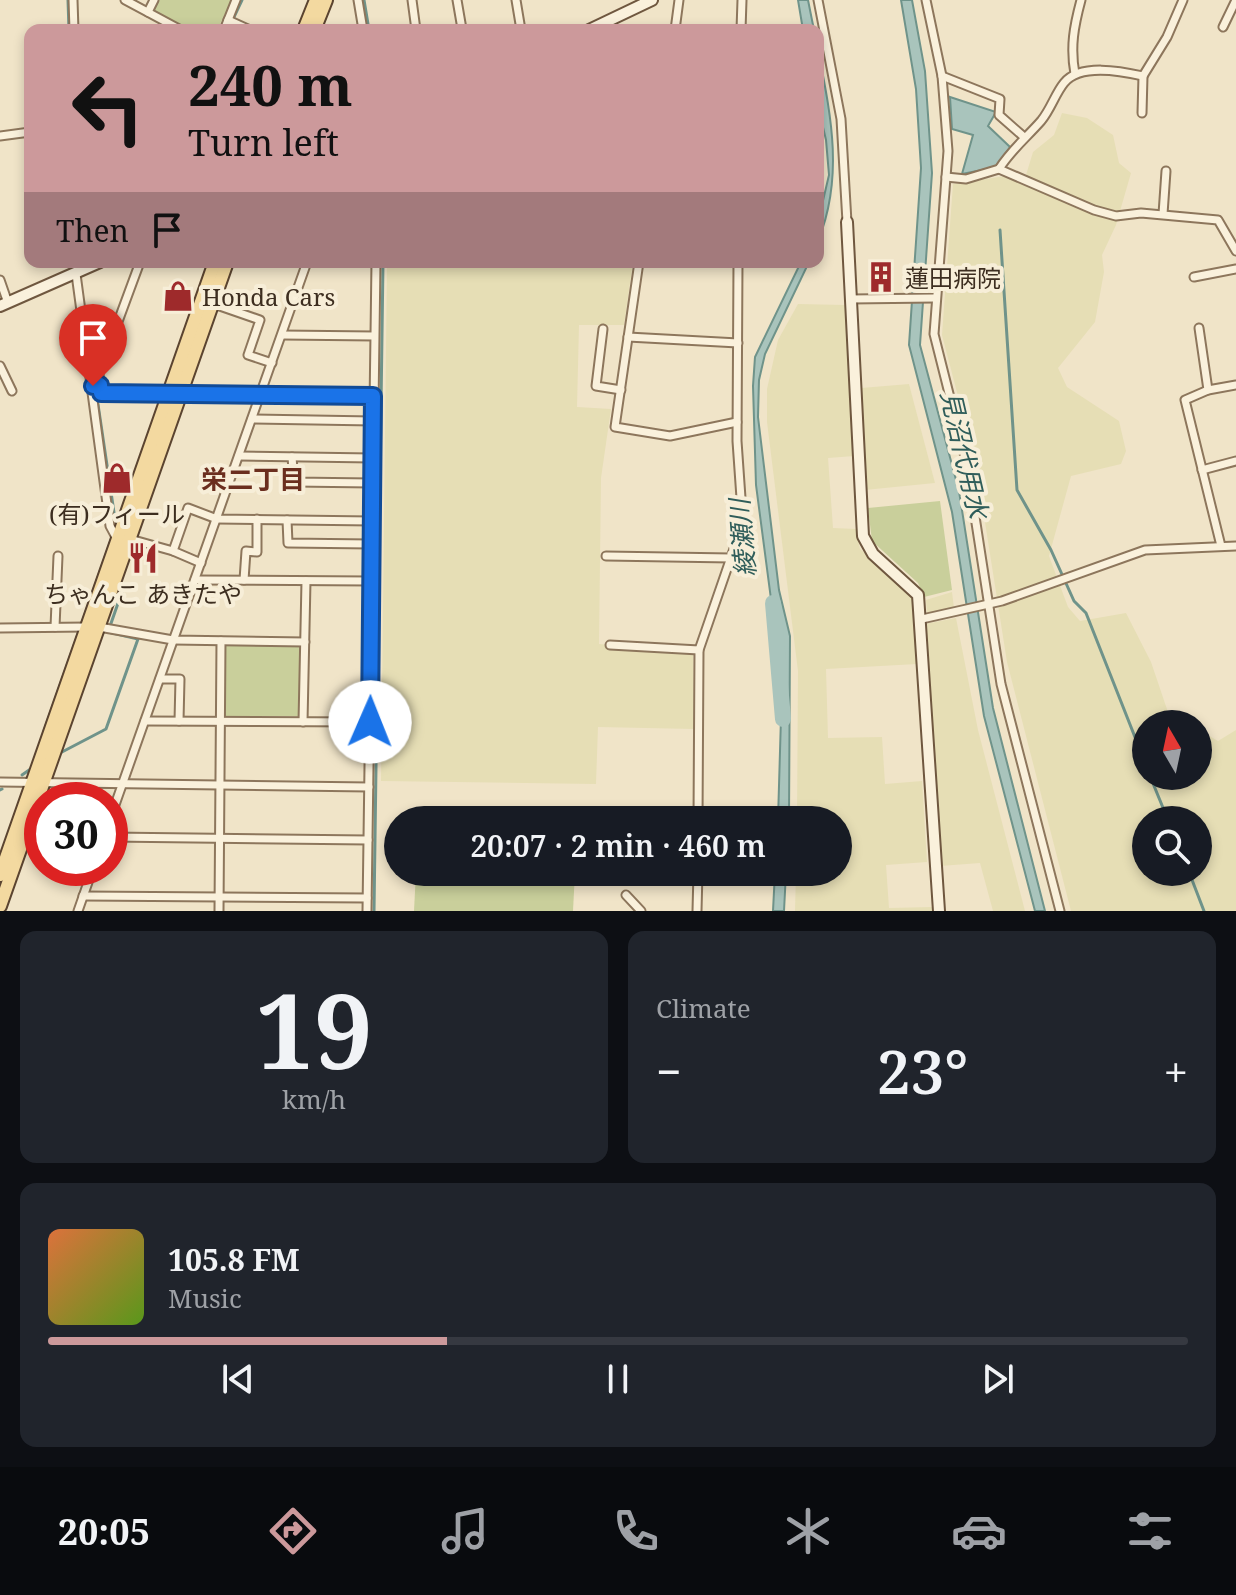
<!DOCTYPE html>
<meta charset="utf-8">
<style>
body{margin:0;font-family:"Noto Serif","Noto Sans JP",serif;background:#20242c;color:#f1f3f6;height:100vh;display:flex;flex-direction:column;font-size:30px;white-space:nowrap}
*{box-sizing:border-box;margin:0}
p{font-size:26px;color:#9ea1a6}
.icon{flex:none;width:44px;height:44px;fill:none;stroke:currentColor;stroke-width:2;stroke-linecap:round;stroke-linejoin:round}
.map{position:relative;height:911px;overflow:hidden}
.sheet{display:flex;flex-direction:column;gap:20px;padding:20px;background:#0d0f14;flex:1}
.sheet>*{flex:none}
.banner{position:absolute;left:24px;top:24px;width:800px;height:244px;border-radius:16px;box-shadow:0 4px 12px #0003;background:#cc999b;color:#111;overflow:hidden}
.needle{width:52px;rotate:351deg}
.tools{position:absolute;left:1132px;top:710px;display:grid;gap:16px}
.tools a{display:grid;place-items:center;width:80px;height:80px;border-radius:50%;background:#171b24;box-shadow:0 4px 12px #0003;font-size:40px}
.speed{position:absolute;left:24px;top:782px;display:flex;gap:16px;font-size:40px;font-weight:700;text-align:center}
.speed>*{display:grid;place-content:center;width:104px;height:104px;border-radius:50%;background:#171b24;box-shadow:0 4px 12px #0003;line-height:1}
.speed .limit{border:12px solid #d22;background:#fff;color:#111}
.pin{position:absolute;display:grid;place-items:center;width:68px;height:68px;color:#fff;margin:-82px -34px;border-radius:50% 50% 50% 0;rotate:-45deg;box-shadow:0 0 8px #0007}
.pin .icon{rotate:45deg}
.me{position:absolute;width:88px;margin:-44px;rotate:1deg;stroke-linejoin:round;filter:drop-shadow(0 0 6px #0008)}
.turn{display:flex;align-items:center;gap:28px;height:168px;padding:0 32px;font-size:36px}
.turn .icon{width:104px;height:104px;stroke-width:2.5}
.turn b{display:block;font-size:56px;line-height:68px}
.then{display:flex;align-items:center;height:76px;padding:0 32px;background:#0003;gap:16px;font-size:30px}
.big{font-size:60px;font-weight:600;line-height:1.1}
.sheet .widget{flex:1;display:flex;flex-direction:column;justify-content:center;gap:12px;min-width:0;padding:0 28px;border-radius:16px;background:#20242c}
.sheet .dial{align-items:center;gap:0}
.dial b{font-size:104px;line-height:1}
.song{display:flex;align-items:center;gap:24px}
.cover{width:96px;height:96px;border-radius:12px;background:linear-gradient(135deg,hsl(20 70% 55%),hsl(90 70% 35%))}
.played{height:8px;border-radius:4px;background:linear-gradient(90deg,#cc999b 35%,#363941 35%)}
.keys{display:flex;justify-content:space-around;direction:ltr}
.heat{display:flex;justify-content:space-between;align-items:center;font-size:44px;direction:ltr}
.sheet .tiles{flex:1;display:grid;gap:20px;grid-template-columns:1fr 1fr}
.widget:last-child{grid-column:span 2}
.trip{position:absolute;left:384px;top:806px;width:468px;height:80px;border-radius:40px;background:#171b24;box-shadow:0 4px 12px #0003;font-weight:600;line-height:80px;text-align:center}
.menu{display:flex;height:128px;justify-content:space-around;align-items:center;background:#090b0e;color:#9ea1a6}
.menu .icon{width:56px;height:56px}
.menu .current{color:#cc999b}
.menu b{font-size:36px;color:#f1f3f6}
.map>svg:first-child{display:block}
.farmland{fill:#e6deb5;fill-rule:evenodd}
.green{fill:#c9cf9b}
.water{fill:#a9c4bc;stroke:#6f938a;stroke-width:2}
.lines{fill:none;stroke-linecap:round;stroke-linejoin:round}
.stream{stroke:#6f938a;stroke-width:3}
.river{stroke:#a9c4bc;stroke-width:16}
.street-casing{stroke:#8d765c;stroke-width:11}
.secondary-casing{stroke:#6f573f;stroke-width:14}
.primary-casing{stroke:#5b4430;stroke-width:16}
.street{stroke:#faf1dc;stroke-width:7}
.secondary{stroke:#faf1dc;stroke-width:10}
.primary{stroke:#f3d9a0;stroke-width:12}
.route-casing{stroke:#114b97;stroke-width:20}
.route{stroke:#1a73e8;stroke-width:14}
.labels{text-anchor:middle;dominant-baseline:central;stroke-width:8;stroke-linejoin:round;paint-order:stroke}
.poi-label{font-size:24px;fill:#3d2e20;stroke:#f7eed8;text-anchor:start}
.water-label{font-size:26px;font-style:italic;fill:#2f5d5a;stroke:#f7eed8}
.neighbourhood-label{font-size:26px;font-weight:bold;fill:#6b2e1e;stroke:#f7eed8}
</style>
<div class="map">
<svg width="1236" height="911" viewBox="0 0 1236 911">
<rect width="100%" height="100%" fill="#f0e4c8"/>
<g class="farmland">
<path d="M1062,113L1087,118L1113,135L1119,163L1131,173L1116,225L1102,255L1104,272L1095,322L1058,368L1067,387L1119,421L1126,451L1121,464L1071,476L1049,556L1068,607L1080,621L1126,613L1151,662L1172,724H1146V776H1198L1201,731L1218,741L1236,730V911H1071L1007,662L976,465L942,335L953,184L1005,176L1023,185L1033,152L1054,135ZM1146,820H1198V872H1146Z"/>
<path d="M387,262H633L624,325H579L577,407L611,409L601,478L599,644L693,653L694,729L598,727L596,784L381,781Z"/>
<path d="M798,304L845,305L854,456L828,458L833,528L856,529L860,549L913,596L917,664L826,669L828,738L882,737L885,784L922,781L927,862L886,865L889,908L932,907L933,911H795L796,872H838V820H797L798,671L767,422V389L778,340Z"/>
<path d="M909,384L935,483L865,490L861,388Z"/>
<path d="M952,592L954,608L927,613L926,600Z"/>
<path d="M956,618L978,730L1025,911H993L980,863L940,866L925,624Z"/>
</g>
<g class="green">
<path d="M156,0H232L217,30H188L150,11Z"/>
<path d="M940,501L952,590L924,597L918,583L872,541L868,508Z"/>
<rect x="224" y="646" width="77" height="70"/>
<path d="M527,816H578L577,820H418V817L518,819Z"/>
<path d="M416,872H575L573,911H414Z"/>
</g>
<g class="water">
<path d="M798,0H808L814,30H803Z"/>
<path d="M901,0H912L925,71L932,173L920,345L959,491L993,708L1045,911H1035L984,716L952,512L909,345L921,168L916,89Z"/>
<path d="M818,50C831,116 844,177 818,241V222L829,175L826,140L818,106Z"/>
<path d="M950,97L996,112L988,126L1010,147L997,167L962,174L973,135L952,129Z"/>
<path d="M801,262H809L765,354L759,380L758,417L779,590L790,636L789,820H778L782,683L756,485L753,386L755,357Z"/>
<path d="M775,872H786L784,911H773Z"/>
</g>
<g class="lines">
<g class="stream">
<path d="M68,0L69,30"/>
<path d="M364,0L369,30"/>
<path d="M233,19L242,0"/>
<path d="M1000,230L1017,490L1051,550L1074,601L1086,613L1146,765"/>
<path d="M44,731L116,526L88,337"/>
<path d="M62,752L106,729L138,639L108,632L124,586"/>
<path d="M22,775L32,768"/>
<path d="M1150,776L1168,820"/>
<path d="M0,790L2,789"/>
<path d="M1189,872L1204,911"/>
<path d="M374,911L383,262"/>
</g>
<path class="river" d="M773,603L783,719"/>
<defs>
<g id="street">
<path d="M73,0L74,30"/>
<path d="M125,0L181,30"/>
<path d="M358,0L363,30"/>
<path d="M412,0L416,30"/>
<path d="M457,0L462,29"/>
<path d="M516,0L521,30"/>
<path d="M818,0L841,119L847,222"/>
<path d="M926,0L942,76L948,151L934,334L967,465L1001,684L1060,911"/>
<path d="M148,12L154,0"/>
<path d="M228,20L250,30"/>
<path d="M1223,27L1236,0"/>
<path d="M224,30L236,0"/>
<path d="M675,30L679,0"/>
<path d="M741,30L742,0"/>
<path d="M1075,74C1070,47 1074,26 1081,0"/>
<path d="M942,76L1000,99L999,115L1024,137"/>
<path d="M1142,113L1143,76"/>
<path d="M0,136L30,132"/>
<path d="M999,169L1094,210L1116,216L1141,213L1218,220L1236,251"/>
<path d="M946,177L966,179L999,169C1011,150 1026,138 1041,121C1051,109 1055,94 1064,83C1080,63 1121,71 1143,76L1167,37L1183,0"/>
<path d="M1163,214L1166,171"/>
<path d="M140,262L99,373L101,393L373,396"/>
<path d="M639,262L615,427L670,436L737,422"/>
<path d="M76,274L110,526L117,539"/>
<path d="M1194,277L1236,269"/>
<path d="M0,280L8,303"/>
<path d="M850,299L935,298"/>
<path d="M211,303L260,320L248,355L272,363"/>
<path d="M1199,328L1208,390"/>
<path d="M603,329L596,386L621,390"/>
<path d="M282,335L374,336"/>
<path d="M628,337L738,343"/>
<path d="M0,366L12,391"/>
<path d="M252,419L373,421"/>
<path d="M239,456L372,458"/>
<path d="M292,457L294,482L372,483"/>
<path d="M1202,470L1236,461"/>
<path d="M287,520L288,543L371,544"/>
<path d="M130,539L173,551"/>
<path d="M1221,546L1185,400L1208,390L1236,385"/>
<path d="M606,556L731,558"/>
<path d="M201,563L173,551L188,508L217,519L372,521"/>
<path d="M195,580L371,581"/>
<path d="M244,580L246,551L257,552V519"/>
<path d="M922,619L1002,601L1145,550L1236,546"/>
<path d="M55,627L58,556"/>
<path d="M99,627L173,640L305,642"/>
<path d="M0,628L86,627"/>
<path d="M610,645L699,650"/>
<path d="M160,679H180L179,721"/>
<path d="M145,721L370,722"/>
<path d="M303,722L306,581"/>
<path d="M0,782L369,787"/>
<path d="M110,819L307,262"/>
<path d="M698,820L699,650L738,537L741,498L737,441L738,262"/>
<path d="M110,837L368,840"/>
<path d="M626,895L641,911"/>
<path d="M83,896L367,898"/>
<path d="M78,911L93,868"/>
<path d="M219,911L221,641"/>
<path d="M367,911L376,262"/>
<path d="M697,911L698,872"/>
</g>
<g id="secondary">
<path d="M589,30L652,0"/>
<path d="M847,222L863,536L873,554L918,595L939,911"/>
<path d="M0,306L100,262"/>
</g>
<g id="primary">
<path d="M304,30L316,0"/>
<path d="M314,30L326,0"/>
<path d="M0,875L215,262"/>
<path d="M0,906L227,262"/>
</g>
</defs>
<use href="#street" class="street-casing"/>
<use href="#secondary" class="secondary-casing"/>
<use href="#primary" class="primary-casing"/>
<use href="#street" class="street"/>
<use href="#secondary" class="secondary"/>
<use href="#primary" class="primary"/>
</g>
<g class="lines">
<defs>
<path id="route" d="M93,386L100,385L101,393L373,396L370,722"/>
</defs>
<use href="#route" class="route-casing"/>
<use href="#route" class="route"/>
</g>
<defs>
<symbol id="building-bare" viewBox="-9 -9 18 18"><path d="M-4-6H4V6H1V3H-1V6H-4ZM-2.5-4.3h1.7v1.8h-1.7ZM.8-4.3h1.7v1.8H.8ZM-2.5-1h1.7V.8h-1.7ZM.8-1h1.7V.8H.8Z" fill="#9e2a2b" stroke="#f7eed8" stroke-width="2.5" paint-order="stroke"/></symbol>
<symbol id="shop-bare" viewBox="-9 -9 18 18"><path d="M-5-2.5h2.3a2.7 3.5 0 0 1 5.4 0H5L5.5 6h-11ZM-1.5-2.5h3a1.5 2.3 0 0 0-3 0Z" fill="#9e2a2b" stroke="#f7eed8" stroke-width="2.5" paint-order="stroke"/></symbol>
<symbol id="restaurant-bare" viewBox="-9 -9 18 18"><path d="M-5-6h1v4h1v-4h1v4h1v-4h1v5L-1.5 .5V6h-2V.5L-5-1ZM5-6V6H3V1.5H1.5Q1.5-4 5-6Z" fill="#9e2a2b" stroke="#f7eed8" stroke-width="2.5" paint-order="stroke"/></symbol>
</defs>
<g fill-rule="evenodd">
<use href="#building-bare" x="859" y="255" width="44" height="44"/>
<use href="#shop-bare" x="156" y="274" width="44" height="44"/>
<use href="#shop-bare" x="95" y="456" width="44" height="44"/>
<use href="#restaurant-bare" x="121" y="536" width="44" height="44"/>
</g>
<g class="labels">
<g class="poi-label">
<text x="905" y="277">蓮田病院</text>
<text x="202" y="296">Honda Cars</text>
<text x="117" y="513" text-anchor="middle">(有)フィール</text>
<text x="143" y="593" text-anchor="middle">ちゃんこ あきたや</text>
</g>
<g class="water-label">
<text transform="translate(965 454) rotate(77)">見沼代用水</text>
<text transform="translate(742 538) rotate(-95)">綾瀬川</text>
</g>
<g class="neighbourhood-label">
<text x="253" y="479">栄二丁目</text>
</g>
</g>
</svg>
<div class="tools">
<a><svg class="needle" viewBox="-14 -14 28 28"><path d="M0-13l5 13h-10z" fill="#e53935"/><path d="M0 13l5-13h-10z" fill="#9ea1a6"/></svg></a>
<a><svg class="icon" aria-label="search" viewBox="0 0 24 24"><circle cx="10" cy="10" r="6"/><path d="M15 15l6 6"/></svg></a>
</div>
<div class="speed"><div class="limit">30</div></div>
<div class="pin" style="left:93px;top:386px;background:#d93025"><svg class="icon" aria-label="arrive" viewBox="0 0 24 24"><path d="M6 21V4h12l-3 4 3 4H6"/></svg></div>
<svg class="me" style="left:370px;top:722px" viewBox="-20 -20 40 40"><circle r="19" fill="#fff"/><path d="M0-13L10 11 0 6-10 11z" fill="#1a73e8"/></svg>
<div class="trip">20:07 · 2 min · 460 m</div>
<div class="banner">
<div class="turn"><svg class="icon" aria-label="left" viewBox="0 0 24 24"><path d="M17 20v-9H6M10 6l-5 5 5 5"/></svg><div><b>240 m</b>Turn left</div></div>
<div class="then">Then<svg class="icon" aria-label="arrive" viewBox="0 0 24 24"><path d="M6 21V4h12l-3 4 3 4H6"/></svg></div>
</div>
</div>
<section class="sheet">
<div class="tiles">
<div class="widget dial"><b>19</b><p>km/h</p></div>
<div class="widget"><p>Climate</p>
<div class="heat"><a>−</a><b class="big">23°</b><a>+</a></div>
</div>
<div class="widget">
<div class="song"><i class="cover"></i><div><b>105.8 FM</b><p>Music</p></div></div>
<div class="played"></div>
<div class="keys"><svg class="icon" aria-label="previous" viewBox="0 0 24 24"><path d="M18 5L8 12l10 7zM5 5v14"/></svg><svg class="icon" aria-label="pause" viewBox="0 0 24 24"><path d="M8 5v14M16 5v14"/></svg><svg class="icon" aria-label="next" viewBox="0 0 24 24"><path d="M6 5l10 7-10 7zM19 5v14"/></svg></div>
</div>
</div>
</section>
<nav class="menu">
<b>20:05</b>
<svg class="icon current" aria-label="directions" viewBox="0 0 24 24"><path d="M12 3l9 9-9 9-9-9zM9 14v-3h6M13 9l2 2-2 2"/></svg>
<svg class="icon" aria-label="music" viewBox="0 0 24 24"><path d="M9 18V5l10-2v13"/><circle cx="6" cy="18" r="3"/><circle cx="16" cy="16" r="3"/></svg>
<svg class="icon" aria-label="phone" viewBox="0 0 24 24"><path d="M5 4h4l2 5-3 2q2 4 5 5l2-3 5 2v4C11 20 4 13 5 4z"/></svg>
<svg class="icon" aria-label="climate" viewBox="0 0 24 24"><path d="M12 3v18M4 7l16 10M4 17L20 7"/></svg>
<svg class="icon" aria-label="car" viewBox="0 0 24 24"><path d="M5 17H2v-5l4-1 3-4h7l3 4 3 1v5h-3M9 17h6M6 11h13"/><circle cx="7" cy="17" r="2"/><circle cx="17" cy="17" r="2"/></svg>
<svg class="icon" aria-label="filters" viewBox="0 0 24 24"><path d="M4 7h16M4 17h16"/><circle cx="9" cy="7" r="2"/><circle cx="15" cy="17" r="2"/></svg>
</nav>
